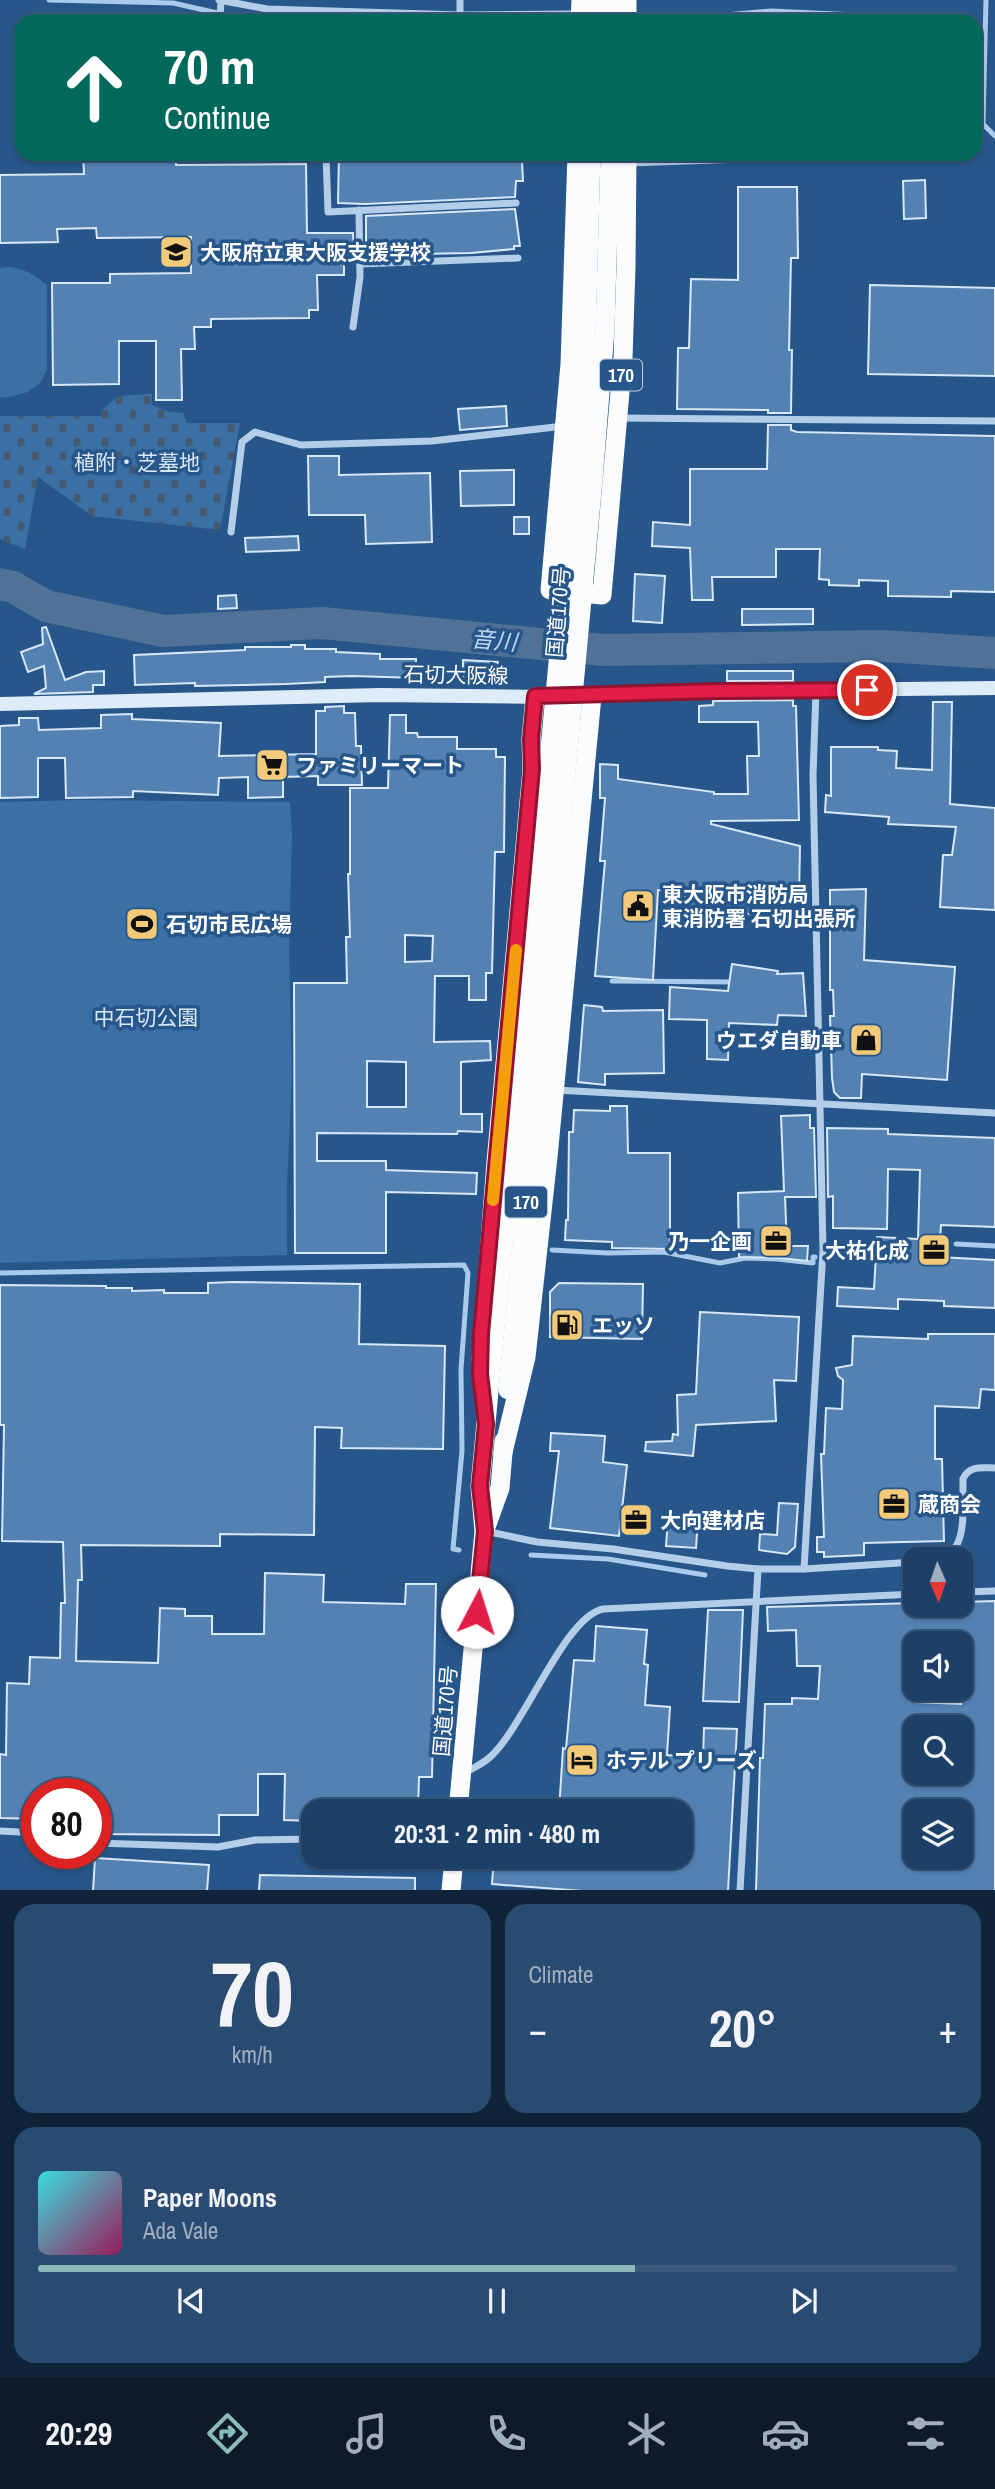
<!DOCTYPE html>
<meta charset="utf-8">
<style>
body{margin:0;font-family:"Archivo Narrow","Noto Sans JP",sans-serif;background:#2a4b71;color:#f1f3f6;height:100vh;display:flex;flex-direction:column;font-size:26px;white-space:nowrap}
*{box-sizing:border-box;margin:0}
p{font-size:23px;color:#a0afc0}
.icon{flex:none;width:38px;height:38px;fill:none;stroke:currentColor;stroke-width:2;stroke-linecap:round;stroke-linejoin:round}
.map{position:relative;height:1890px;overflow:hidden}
.panel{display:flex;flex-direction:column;gap:14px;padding:14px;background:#102339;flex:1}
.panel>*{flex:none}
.hud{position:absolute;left:14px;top:14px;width:968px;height:147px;border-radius:21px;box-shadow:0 2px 5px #0004,0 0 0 2px #3b597c;background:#00695c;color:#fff;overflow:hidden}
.needle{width:46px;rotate:178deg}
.tools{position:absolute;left:903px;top:1547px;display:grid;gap:14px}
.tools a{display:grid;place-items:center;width:70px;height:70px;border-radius:14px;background:#1d4068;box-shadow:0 2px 5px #0004,0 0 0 2px #3b597c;font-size:35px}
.speed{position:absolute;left:21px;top:1778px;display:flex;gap:14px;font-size:35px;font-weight:700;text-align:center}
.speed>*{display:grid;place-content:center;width:91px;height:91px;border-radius:50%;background:#1d4068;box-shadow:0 2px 5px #0004,0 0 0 2px #3b597c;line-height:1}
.speed .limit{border:10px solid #d22;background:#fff;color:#111}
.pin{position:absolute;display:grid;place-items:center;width:60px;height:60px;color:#fff;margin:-30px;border:4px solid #fff;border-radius:50%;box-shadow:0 2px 7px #0007}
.me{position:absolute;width:77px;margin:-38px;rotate:5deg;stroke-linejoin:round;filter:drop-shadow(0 0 5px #0008)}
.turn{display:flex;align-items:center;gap:24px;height:147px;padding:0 35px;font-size:32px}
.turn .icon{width:91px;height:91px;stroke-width:2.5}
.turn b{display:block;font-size:49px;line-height:60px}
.big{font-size:52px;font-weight:800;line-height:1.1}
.panel .card{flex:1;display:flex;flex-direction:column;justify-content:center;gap:10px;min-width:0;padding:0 24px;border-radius:21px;background:#2a4b71}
.panel .dial{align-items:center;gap:0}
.dial b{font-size:91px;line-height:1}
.song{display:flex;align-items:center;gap:21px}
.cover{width:84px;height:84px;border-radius:10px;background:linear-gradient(135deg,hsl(180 70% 55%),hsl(330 70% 35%))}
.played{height:7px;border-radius:4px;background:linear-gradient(90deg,#8bbbb9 65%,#3b597c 65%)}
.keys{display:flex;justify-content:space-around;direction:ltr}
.heat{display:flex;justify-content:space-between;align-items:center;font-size:38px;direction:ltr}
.panel .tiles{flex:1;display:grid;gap:14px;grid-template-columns:1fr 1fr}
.card:last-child{grid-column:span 2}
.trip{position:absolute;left:301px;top:1799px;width:392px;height:70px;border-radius:21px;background:#1d4068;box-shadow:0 2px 5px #0004,0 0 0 2px #3b597c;font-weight:800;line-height:70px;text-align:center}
.tabs{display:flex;height:112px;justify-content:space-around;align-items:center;background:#0c1a2a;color:#a0afc0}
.tabs .icon{width:49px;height:49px}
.tabs .selected{color:#8bbbb9}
.tabs b{font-size:32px;color:#f1f3f6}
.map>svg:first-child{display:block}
.cemetery{fill:url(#cemetery-stones)}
.park{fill:#3b70a6}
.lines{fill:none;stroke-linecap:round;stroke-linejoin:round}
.stream{stroke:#a9caea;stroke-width:5}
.river{stroke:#517296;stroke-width:32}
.building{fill:#5381b2;stroke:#d8e8f7;stroke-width:2;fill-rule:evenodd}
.minor{stroke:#b4cee9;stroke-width:7}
.secondary{stroke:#deebf8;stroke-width:14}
.trunk{stroke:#fbfcfe;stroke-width:19}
.trunk-bridge{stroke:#fbfcfe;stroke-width:19}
.route-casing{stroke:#92132f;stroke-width:18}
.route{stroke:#e11d48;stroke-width:12}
.slow{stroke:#f59e0b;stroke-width:12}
.labels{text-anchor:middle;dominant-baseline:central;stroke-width:7;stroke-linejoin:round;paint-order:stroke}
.shield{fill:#27568a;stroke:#beccdc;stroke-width:2}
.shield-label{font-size:19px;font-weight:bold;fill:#fff}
.poi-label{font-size:21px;font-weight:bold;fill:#fff;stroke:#27568a;text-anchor:start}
.park-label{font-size:21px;fill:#d8e8f7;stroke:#27568a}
.street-label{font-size:21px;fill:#fff;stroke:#27568a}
.water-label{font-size:23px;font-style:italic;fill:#c0d8f0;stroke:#27568a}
</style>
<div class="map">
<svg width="995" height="1891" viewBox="0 0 995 1891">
<defs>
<pattern id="cemetery-stones" width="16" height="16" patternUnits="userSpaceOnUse" patternTransform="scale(1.75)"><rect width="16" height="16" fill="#3b70a6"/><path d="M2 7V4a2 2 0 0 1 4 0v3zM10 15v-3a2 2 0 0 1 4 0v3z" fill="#455a70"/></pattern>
</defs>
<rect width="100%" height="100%" fill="#27568a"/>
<path class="cemetery" d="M152,394V405L169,412L183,413L187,423H240L220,530L92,516L38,477L25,549L0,539V416H101V411L118,396Z"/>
<g class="park">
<path d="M9,267C25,268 34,275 47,285V370L40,383L28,392L6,398L0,397V268Z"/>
<path d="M79,800L290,802L292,835L289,952L292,1075L287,1184V1255L0,1263V802Z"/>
</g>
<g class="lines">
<g class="stream">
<path d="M49,0L173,3L253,21"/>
<path d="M658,21L771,11L856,15L864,21"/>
<path d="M975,116L995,136"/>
<path d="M983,124L986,0"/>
<path d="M612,981L734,982"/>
<path d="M956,1244L995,1246"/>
<path d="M552,1250L607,1253L664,1252L720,1263L745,1258L777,1259L813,1263V1257H815"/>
<path d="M0,1273L464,1265L468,1273L461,1369L462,1451L453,1549L459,1550"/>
<path d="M531,1555L608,1559L705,1575"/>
</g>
<path class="river" d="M0,584L13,587L46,606L163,631L322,623L603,650L882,646L995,653"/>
</g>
<g class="building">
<path d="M83,154H176V165L306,164L307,233H353L354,256L344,257V275H317L318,310H309V318L211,319V327H194L195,349H181L182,400H156V341H119V384L53,385L52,283H110V274L191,273V237L97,238L96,228L57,229L58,242L0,243V175L84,174Z"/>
<path d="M339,154H359V159L434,155L522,161L523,181H516L515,197L365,204L338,203Z"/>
<path d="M925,180L926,218L904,219L903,181Z"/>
<path d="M738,187H797L798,258H791L789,350H792L791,413H768V410L677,409L678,348H689L691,279L738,280Z"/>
<path d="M515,209L520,246H514V249L471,253L366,255V216Z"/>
<path d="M870,285L995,288V376L868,374Z"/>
<path d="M506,406L507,426L460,430L458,409Z"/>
<path d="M768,425H791V430L797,432L995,436V592L951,591V597L888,596V581L859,580V586L829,585V580L819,579L820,549H776V577H712L713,600H692L690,548L652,546L653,522L690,525V469H767Z"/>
<path d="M308,456H339V475L430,473L432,542L366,544L365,515H309Z"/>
<path d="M514,470V505L461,506L460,471Z"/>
<rect x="514" y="517" width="15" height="17"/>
<path d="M298,536L299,550L246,552L245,538Z"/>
<path d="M635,574L665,576L662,623L633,621Z"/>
<path d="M236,595L237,608L218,609V596Z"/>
<path d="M742,609H813V624L742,625Z"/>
<path d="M46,627L65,680L86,672L104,671V685H93V692L34,694L46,688L44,666L28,672L21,652L43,644L42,628Z"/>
<path d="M291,645H305V649H336V652L380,654V659H416V678L352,676L325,677V682L286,684L195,686V683L135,685L134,655L245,650V647H291Z"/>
<path d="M463,660L498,662V681L463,682Z"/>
<rect x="727" y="671" width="66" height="10"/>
<path d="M793,700V706H796L799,820L711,821V824L800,846L799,896L791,895L790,916L685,911L686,891L658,890L653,980L595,976L605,861H600L605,798H600V764L618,765V779L714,792V794H748L747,756H759L758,722H699V706L713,705V701Z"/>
<path d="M933,702H952L950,804L995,808V910L940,907L943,855H952L956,827L888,824L889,817L825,812L826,795L831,796V747H878V750L897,751L896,768L932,770Z"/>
<path d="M344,706V713H355L356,746H361L362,785H318V776L283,777V797L248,798V777L219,778L218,795L133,791V797L66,798L65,758H38V797L0,798V726L19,725V718H38L39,730L101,728V715L132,714V719L221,723L219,756L316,754V711H325V707Z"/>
<path d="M390,715H406V733H417L418,737H457V749H496V757H505L504,852H495L492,973H486V1000H469V976H435L434,1042L490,1041L491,1060L461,1062V1114H482V1132L458,1131L457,1134L317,1133V1161H386V1170L477,1173L476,1194L386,1192V1253H295L294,983H347L346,937H350L348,874H350V788H388ZM405,935L433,936L432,961L405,962ZM367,1061L406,1062V1107H367Z"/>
<path d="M866,889L864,960L955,967L947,1080L862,1074L861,1098H840L834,1092L832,1078L830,1016H834L833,990H830V890Z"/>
<path d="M732,964L778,971L777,974L803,973L806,1016L778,1015L777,1025L729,1023L728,1060L707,1059V1020L669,1019L670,987L728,991Z"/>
<path d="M584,1005L602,1007L603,1011L663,1010L664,1073L605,1074V1085L578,1082Z"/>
<path d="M610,1106H627L628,1153H670V1249L612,1248V1242L565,1240L566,1220H568L569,1132H573L574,1110L610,1111Z"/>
<path d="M810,1115V1128H814L816,1197H785L787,1246H808L807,1261L781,1258L739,1257L738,1193L784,1191L781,1116Z"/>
<path d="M827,1128L888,1129V1134L995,1138V1227L941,1225L939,1257L995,1260V1308L944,1306V1301L898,1299V1309L837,1306L838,1287L874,1289L877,1237L918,1239L920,1170L888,1169L887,1229L833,1228V1196L828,1197Z"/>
<path d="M233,1282L360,1284L359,1344L445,1346L443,1449L341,1448L342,1428L315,1427L314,1535L220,1534V1546L81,1545L82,1580H78L76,1661L158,1663L160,1608L185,1609V1616H212V1634H264L265,1573L324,1575L323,1602L405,1604L406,1584H436L432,1777H419L418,1811H313V1821L284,1820L285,1774H258V1815H219V1835L96,1834V1794H37V1819L0,1818V1754L6,1755L7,1683L29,1684L30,1657L60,1658L61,1603H65L63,1542L2,1541L4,1425H0V1285L106,1286V1288H132V1291L164,1290V1293H208V1283Z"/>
<path d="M559,1283L643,1284L642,1339L550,1337V1292Z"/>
<path d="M700,1312L799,1317L796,1381L774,1380L776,1421L696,1425L693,1456L645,1451L646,1442L672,1441L673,1434L678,1435L677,1395L696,1394Z"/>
<path d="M928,1334H995V1390L981,1389L979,1408L935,1406V1459H942L944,1541L864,1543V1555L824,1557V1552H817V1537H824L821,1454H824L826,1408L842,1409L843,1380L838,1376L836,1368L852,1365L853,1336L928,1339Z"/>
<path d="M551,1433L605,1436L603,1462L627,1465L619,1536L550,1528L559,1451H550Z"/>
<path d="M779,1503L798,1504L795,1547L787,1554L759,1550L760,1534L777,1535Z"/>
<path d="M668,1518L698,1520L696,1548L666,1546Z"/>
<path d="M995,1601V1891H756L760,1758H763L765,1704H792V1698L818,1699L820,1666H797L796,1630L768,1631L767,1607L915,1603V1605H961V1602ZM915,1643H961V1704L915,1702ZM915,1727H961V1773H915ZM915,1811H961V1857H915Z"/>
<path d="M708,1610H743L739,1702L703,1701Z"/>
<path d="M596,1626L647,1630L644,1664L648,1665L645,1705L670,1707L667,1755L703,1758L704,1728L737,1729L728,1891H583L492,1884L494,1857H681V1811H559L563,1748L566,1749L574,1660L594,1661Z"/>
<path d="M95,1858L209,1865L207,1891H93Z"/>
<path d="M260,1875L415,1878V1891H259Z"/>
</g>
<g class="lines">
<g class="minor">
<path d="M219,0L267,9L460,15L577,14"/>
<path d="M460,15V0"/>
<path d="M220,21L221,0"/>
<path d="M326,154L328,212L516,203"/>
<path d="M630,163L801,157"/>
<path d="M360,264L518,258"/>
<path d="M353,327L360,277L359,210"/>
<path d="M618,418L995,421"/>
<path d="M231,532L242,442L255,432L301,445L432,441L564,426"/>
<path d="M555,1090L995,1113"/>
<path d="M485,1531L537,1542L613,1549L727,1566L758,1569H804L915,1562"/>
<path d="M940,1559C970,1550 962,1503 963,1479C969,1465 982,1468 995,1468"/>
<path d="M804,1569L823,1250L813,775L816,691"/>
<path d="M961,1592L995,1591"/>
<path d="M465,1773C473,1768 482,1764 489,1758C524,1728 564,1617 603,1609L915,1594"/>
<path d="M0,1831L37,1833"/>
<path d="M96,1843L218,1847L255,1840L313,1839"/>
<path d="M740,1891L758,1569"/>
</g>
<g class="secondary">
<path d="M582,696L614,693L718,691L995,688"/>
<path d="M0,704L380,695L544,697"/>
</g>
<g class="trunk">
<path d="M580,21L581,0"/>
<path d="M594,21V0"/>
<path d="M612,21V0"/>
<path d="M627,21V0"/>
<path d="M577,154L570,364L550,590L602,595L623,358L626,267L627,154"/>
<path d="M575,479L586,340L591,154"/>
<path d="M593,480L605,330L610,154"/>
<path d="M481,1360L496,1162L532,769L531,739L535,697"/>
<path d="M508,1390L557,870"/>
<path d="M503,1452L526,1357L548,1157L592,696"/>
<path d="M486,1527L500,1488L504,1441"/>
<path d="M458,1811L484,1531L480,1486L539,868"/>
<path d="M451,1891L454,1857"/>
</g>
<g class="trunk-bridge">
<path d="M539,868L575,479"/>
<path d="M557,870L593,480"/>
</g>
</g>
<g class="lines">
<defs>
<path id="route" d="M477,1612L485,1531L480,1486L486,1424L480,1374L481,1334L532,769L531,739L535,696L718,691L867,690"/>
</defs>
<use href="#route" class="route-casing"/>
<use href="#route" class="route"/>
<path class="slow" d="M493,1200L516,950"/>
</g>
<defs>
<symbol id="school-square" viewBox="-11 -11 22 22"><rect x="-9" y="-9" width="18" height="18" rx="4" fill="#f2ca79" stroke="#27568a"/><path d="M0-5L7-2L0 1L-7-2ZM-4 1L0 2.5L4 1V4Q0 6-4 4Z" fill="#111"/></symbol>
<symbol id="supermarket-square" viewBox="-11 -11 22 22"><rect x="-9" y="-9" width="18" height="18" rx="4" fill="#f2ca79" stroke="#27568a"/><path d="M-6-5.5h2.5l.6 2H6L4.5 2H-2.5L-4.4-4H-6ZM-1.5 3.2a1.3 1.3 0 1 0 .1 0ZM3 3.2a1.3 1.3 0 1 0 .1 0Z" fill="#111"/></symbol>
<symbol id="civic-square" viewBox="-11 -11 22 22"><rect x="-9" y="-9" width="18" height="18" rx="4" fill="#f2ca79" stroke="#27568a"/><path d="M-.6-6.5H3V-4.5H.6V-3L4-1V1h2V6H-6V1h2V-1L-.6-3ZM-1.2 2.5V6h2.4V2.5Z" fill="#111"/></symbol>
<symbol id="stadium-square" viewBox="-11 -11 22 22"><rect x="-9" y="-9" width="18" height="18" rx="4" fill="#f2ca79" stroke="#27568a"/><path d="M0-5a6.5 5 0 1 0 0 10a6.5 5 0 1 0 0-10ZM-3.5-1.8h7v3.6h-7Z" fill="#111"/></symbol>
<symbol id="shop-square" viewBox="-11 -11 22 22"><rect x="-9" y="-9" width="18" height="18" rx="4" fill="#f2ca79" stroke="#27568a"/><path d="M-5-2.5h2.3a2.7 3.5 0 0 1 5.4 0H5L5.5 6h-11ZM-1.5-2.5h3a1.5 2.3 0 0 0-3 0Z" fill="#111"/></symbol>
<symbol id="office-square" viewBox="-11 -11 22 22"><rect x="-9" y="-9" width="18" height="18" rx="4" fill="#f2ca79" stroke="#27568a"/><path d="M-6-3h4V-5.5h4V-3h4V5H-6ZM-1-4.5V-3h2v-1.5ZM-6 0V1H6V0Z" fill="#111"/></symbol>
<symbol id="fuel-square" viewBox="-11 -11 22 22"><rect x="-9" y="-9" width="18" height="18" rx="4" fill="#f2ca79" stroke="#27568a"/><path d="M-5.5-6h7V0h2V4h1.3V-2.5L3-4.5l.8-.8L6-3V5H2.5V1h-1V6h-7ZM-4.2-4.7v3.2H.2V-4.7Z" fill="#111"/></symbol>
<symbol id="hotel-square" viewBox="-11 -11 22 22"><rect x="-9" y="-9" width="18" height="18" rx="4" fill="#f2ca79" stroke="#27568a"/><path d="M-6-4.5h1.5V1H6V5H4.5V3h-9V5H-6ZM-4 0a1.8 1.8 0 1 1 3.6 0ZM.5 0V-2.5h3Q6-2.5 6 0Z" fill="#111"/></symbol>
</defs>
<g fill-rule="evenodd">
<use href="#school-square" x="157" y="233" width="38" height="38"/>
<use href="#supermarket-square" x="253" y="746" width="38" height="38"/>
<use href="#civic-square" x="619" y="887" width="38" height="38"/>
<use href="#stadium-square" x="123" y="905" width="38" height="38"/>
<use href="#shop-square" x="847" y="1021" width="38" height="38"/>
<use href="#office-square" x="757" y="1222" width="38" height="38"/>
<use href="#office-square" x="915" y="1231" width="38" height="38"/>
<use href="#fuel-square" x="548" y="1306" width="38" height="38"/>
<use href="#office-square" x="875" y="1485" width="38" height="38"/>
<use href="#office-square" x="617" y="1501" width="38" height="38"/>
<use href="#hotel-square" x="563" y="1741" width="38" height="38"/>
</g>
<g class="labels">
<g class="shield">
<rect x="600" y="359.5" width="42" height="31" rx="5"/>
<rect x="505" y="1186.5" width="42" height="31" rx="5"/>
</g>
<g class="shield-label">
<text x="621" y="375">170</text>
<text x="526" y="1202">170</text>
</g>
<g class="poi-label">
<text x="200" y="252">大阪府立東大阪支援学校</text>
<text x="296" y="765">ファミリーマート</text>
<text x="662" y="894">東大阪市消防局<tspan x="662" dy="24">東消防署 石切出張所</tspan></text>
<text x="166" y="924">石切市民広場</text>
<text x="842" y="1040" text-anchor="end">ウエダ自動車</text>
<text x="752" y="1241" text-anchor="end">乃一企画</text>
<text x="909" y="1250" text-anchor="end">大祐化成</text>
<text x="592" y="1325">エッソ</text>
<text x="918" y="1504">蔵商会</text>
<text x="660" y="1520">大向建材店</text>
<text x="606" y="1760">ホテル プリーズ</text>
</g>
<g class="park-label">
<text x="137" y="462">植附・芝墓地</text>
<text x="146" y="1017">中石切公園</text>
</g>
<g class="street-label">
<text transform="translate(558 612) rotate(-85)">国道170号</text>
<text transform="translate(456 675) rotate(1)">石切大阪線</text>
<text transform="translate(445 1711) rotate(-85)">国道170号</text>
</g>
<g class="water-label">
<text transform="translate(494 640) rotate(5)">音川</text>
</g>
</g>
</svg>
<div class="tools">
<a><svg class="needle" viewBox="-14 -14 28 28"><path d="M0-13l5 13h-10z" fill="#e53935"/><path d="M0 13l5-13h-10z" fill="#a0afc0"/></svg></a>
<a><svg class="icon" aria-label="sound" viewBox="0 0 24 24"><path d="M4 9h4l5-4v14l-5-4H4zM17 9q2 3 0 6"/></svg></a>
<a><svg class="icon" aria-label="search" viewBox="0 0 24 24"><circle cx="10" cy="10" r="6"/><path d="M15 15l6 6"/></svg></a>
<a><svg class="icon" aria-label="layers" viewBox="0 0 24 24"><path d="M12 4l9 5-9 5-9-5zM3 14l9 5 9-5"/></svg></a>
</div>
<div class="speed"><div class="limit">80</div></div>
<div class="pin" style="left:867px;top:690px;background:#d93025"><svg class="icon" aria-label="arrive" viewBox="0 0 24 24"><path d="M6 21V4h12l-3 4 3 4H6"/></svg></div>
<svg class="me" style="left:477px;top:1612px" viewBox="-20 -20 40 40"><circle r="19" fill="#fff"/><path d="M0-13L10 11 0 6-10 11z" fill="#e11d48"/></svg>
<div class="trip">20:31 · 2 min · 480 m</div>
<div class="hud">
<div class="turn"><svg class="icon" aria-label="ahead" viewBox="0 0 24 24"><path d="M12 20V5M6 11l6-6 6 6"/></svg><div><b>70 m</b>Continue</div></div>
</div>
</div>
<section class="panel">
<div class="tiles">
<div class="card dial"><b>70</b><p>km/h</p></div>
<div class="card"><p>Climate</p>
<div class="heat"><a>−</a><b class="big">20°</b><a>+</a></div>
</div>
<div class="card">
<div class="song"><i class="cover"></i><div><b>Paper Moons</b><p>Ada Vale</p></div></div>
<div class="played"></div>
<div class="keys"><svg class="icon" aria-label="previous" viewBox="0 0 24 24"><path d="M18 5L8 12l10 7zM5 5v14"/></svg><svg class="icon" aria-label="pause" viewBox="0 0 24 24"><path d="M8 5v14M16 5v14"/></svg><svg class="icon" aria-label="next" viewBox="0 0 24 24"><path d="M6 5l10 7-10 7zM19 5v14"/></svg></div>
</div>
</div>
</section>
<nav class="tabs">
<b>20:29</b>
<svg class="icon selected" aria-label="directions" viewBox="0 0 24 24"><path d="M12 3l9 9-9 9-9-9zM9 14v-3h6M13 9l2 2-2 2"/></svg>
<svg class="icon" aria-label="music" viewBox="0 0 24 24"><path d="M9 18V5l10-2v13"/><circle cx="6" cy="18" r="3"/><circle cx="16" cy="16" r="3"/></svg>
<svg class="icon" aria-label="phone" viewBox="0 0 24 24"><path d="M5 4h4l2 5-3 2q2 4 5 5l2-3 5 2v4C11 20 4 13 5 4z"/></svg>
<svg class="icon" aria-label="climate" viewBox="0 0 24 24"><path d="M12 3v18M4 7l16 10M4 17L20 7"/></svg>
<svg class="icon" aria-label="car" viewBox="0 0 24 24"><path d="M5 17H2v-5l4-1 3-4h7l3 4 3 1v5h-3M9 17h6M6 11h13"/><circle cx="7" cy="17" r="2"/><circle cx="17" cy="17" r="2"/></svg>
<svg class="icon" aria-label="filters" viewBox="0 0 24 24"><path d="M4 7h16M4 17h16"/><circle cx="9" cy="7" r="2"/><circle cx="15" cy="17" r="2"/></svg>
</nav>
